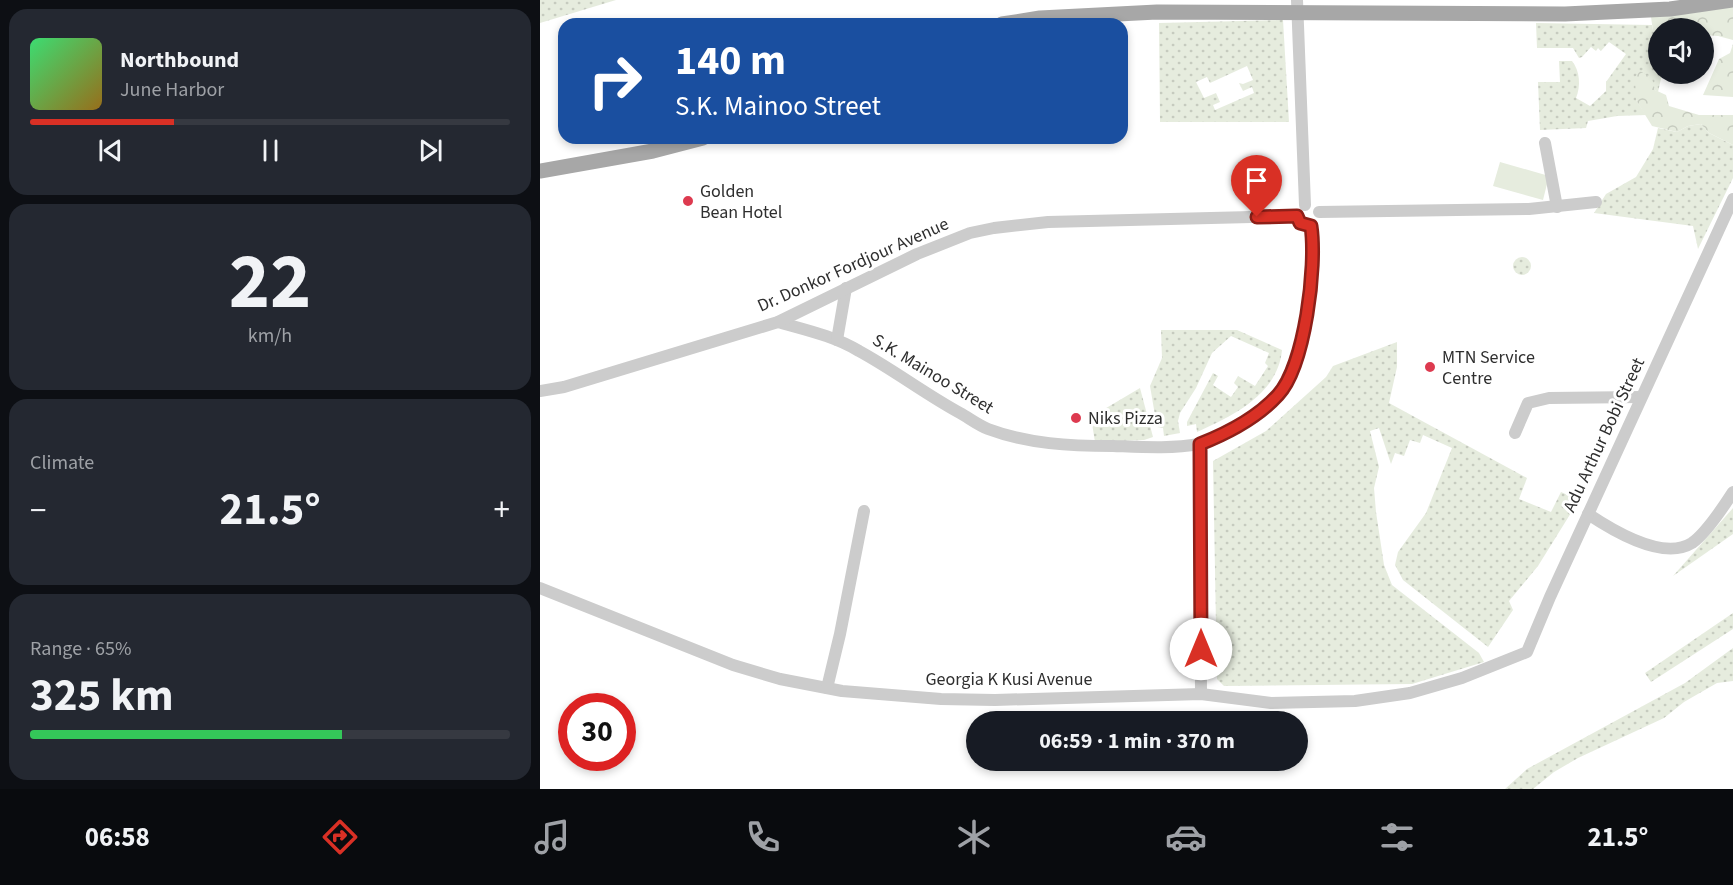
<!DOCTYPE html>
<meta charset="utf-8">
<style>
body{margin:0;font-family:"Source Sans 3",sans-serif;background:#242831;color:#f1f3f6;height:100vh;display:flex;flex-direction:column;font-size:22px;white-space:nowrap}
*{box-sizing:border-box;margin:0}
p{font-size:20px;color:#9ea1a6}
.icon{flex:none;width:33px;height:33px;fill:none;stroke:currentColor;stroke-width:2;stroke-linecap:round;stroke-linejoin:round}
.map{position:relative;flex:1;overflow:hidden}
.details{display:flex;flex-direction:column;gap:9px;padding:9px;background:#0d0f14;width:540px}
.details>*{flex:none}
.banner{position:absolute;left:18px;top:18px;width:570px;height:126px;border-radius:18px;box-shadow:0 3px 9px #0003;background:#1a4fa0;color:#fff;overflow:hidden}
.tools{position:absolute;left:1108px;top:18px;display:grid;gap:12px}
.tools a{display:grid;place-items:center;width:66px;height:66px;border-radius:50%;background:#171b24;box-shadow:0 3px 9px #0003;font-size:30px}
.speed{position:absolute;left:18px;top:693px;display:flex;gap:12px;font-size:30px;font-weight:700;text-align:center}
.speed>*{display:grid;place-content:center;width:78px;height:78px;border-radius:50%;background:#171b24;box-shadow:0 3px 9px #0003;line-height:1}
.speed .limit{border:9px solid #d22;background:#fff;color:#111}
.pin{position:absolute;display:grid;place-items:center;width:51px;height:51px;color:#fff;margin:-62px -26px;border-radius:50% 50% 50% 0;rotate:-45deg;box-shadow:0 0 6px #0007}
.pin .icon{rotate:45deg}
.me{position:absolute;width:66px;margin:-33px;rotate:0deg;stroke-linejoin:round;filter:drop-shadow(0 0 4px #0008)}
.turn{display:flex;align-items:center;gap:21px;height:126px;padding:0 18px;font-size:27px}
.turn .icon{width:78px;height:78px;stroke-width:2.5}
.turn b{display:block;font-size:42px;line-height:51px}
.big{font-size:45px;font-weight:700;line-height:1.1}
.details .widget{flex:1;display:flex;flex-direction:column;justify-content:center;gap:9px;min-width:0;padding:0 21px;border-radius:18px;background:#242831}
.details .dial{align-items:center;gap:0}
.dial b{font-size:78px;line-height:1}
.song{display:flex;align-items:center;gap:18px}
.cover{width:72px;height:72px;border-radius:9px;background:linear-gradient(135deg,hsl(140 70% 55%),hsl(40 70% 35%))}
.played{height:6px;border-radius:3px;background:linear-gradient(90deg,#d93025 30%,#363941 30%)}
.keys{display:flex;justify-content:space-around;direction:ltr}
.heat{display:flex;justify-content:space-between;align-items:center;font-size:33px;direction:ltr}
.charge{height:9px;border-radius:4px;background:linear-gradient(90deg,#34c759 65%,#363941 0)}
.trip{position:absolute;left:426px;top:711px;width:342px;height:60px;border-radius:30px;background:#171b24;box-shadow:0 3px 9px #0003;font-weight:700;line-height:60px;text-align:center}
.tabs{display:flex;height:96px;justify-content:space-around;align-items:center;background:#090b0e;color:#9ea1a6}
.tabs .icon{width:42px;height:42px}
.tabs .on{color:#d93025}
.tabs b{font-size:27px;color:#f1f3f6}
main{display:flex;flex:1;min-height:0}
.map>svg:first-child{display:block}
.grass{fill:url(#grass-dots);fill-rule:evenodd}
.forest{fill:url(#forest-crowns)}
.green{fill:#e6ecde}
.lines{fill:none;stroke-linecap:round;stroke-linejoin:round}
.minor{stroke:#ccc;stroke-width:12}
.major{stroke:#a7a7a7;stroke-width:15}
.route-casing{stroke:#8d1f18;stroke-width:15}
.route{stroke:#d93025;stroke-width:10}
.poi-dot{fill:#dd3a4f;stroke:#fff;stroke-width:2}
.labels{text-anchor:middle;dominant-baseline:central;stroke-width:6;stroke-linejoin:round;paint-order:stroke}
.poi-label{font-size:18px;fill:#2f2f2f;stroke:#fff;text-anchor:start}
.street-label{font-size:18px;fill:#2f2f2f;stroke:#fff}
</style>
<main>
<section class="details">
<div class="widget">
<div class="song"><i class="cover"></i><div><b>Northbound</b><p>June Harbor</p></div></div>
<div class="played"></div>
<div class="keys"><svg class="icon" aria-label="previous" viewBox="0 0 24 24"><path d="M18 5L8 12l10 7zM5 5v14"/></svg><svg class="icon" aria-label="pause" viewBox="0 0 24 24"><path d="M8 5v14M16 5v14"/></svg><svg class="icon" aria-label="next" viewBox="0 0 24 24"><path d="M6 5l10 7-10 7zM19 5v14"/></svg></div>
</div>
<div class="widget dial"><b>22</b><p>km/h</p></div>
<div class="widget"><p>Climate</p>
<div class="heat"><a>−</a><b class="big">21.5°</b><a>+</a></div>
</div>
<div class="widget"><p>Range · 65%</p><b class="big">325 km</b><div class="charge"></div></div>
</section>
<div class="map">
<svg width="1193" height="789" viewBox="0 0 1193 789">
<defs>
<pattern id="grass-dots" width="8" height="8" patternUnits="userSpaceOnUse" patternTransform="scale(1.5)"><rect width="8" height="8" fill="#e6ecde"/><path d="M2 2h.1M6 6h.1" fill="none" stroke="#c6cbbf" stroke-width="1.8" stroke-linecap="round"/></pattern>
<pattern id="forest-crowns" width="20" height="18" patternUnits="userSpaceOnUse" patternTransform="scale(1.5)"><rect width="20" height="18" fill="#e6ecde"/><path d="M2 6a3 3 0 1 1 6 0M12 15a3 3 0 1 1 6 0" fill="none" stroke="#c6cbbf"/></pattern>
</defs>
<rect width="100%" height="100%" fill="#fff"/>
<g class="grass">
<path d="M0,0H76L0,23Z"/>
<path d="M743,20L749,122H620L619,23ZM707,66L713,80L703,84L699,83L703,91L712,87L714,93L675,110L673,105L680,102L676,93L664,98L656,82L667,77L670,83Z"/>
<path d="M996,23L1112,25L1113,31L1119,33V74H1122L1118,92L1115,90L1096,100L1106,115L1077,116L1048,121L1046,128L1000,130L998,82H1020L1019,61H1032C1040,71 1041,86 1036,98L1050,106L1066,91V82L1086,54L1069,42L1061,51L1058,48L1056,51L1051,47L1042,57L1039,58L1033,48H997Z"/>
<path d="M1161,124L1169,133L1193,145V178L1158,249L1153,226L1054,213L1066,194L1096,177L1113,149L1118,128L1137,132L1148,126Z"/>
<circle cx="982" cy="266" r="9"/>
<path d="M621,330H697L742,350C738,394 693,416 657,432L656,424L647,426V422L673,373L678,376L673,385L691,397L698,387L694,383L698,376L715,386L728,366L725,363L729,353L691,336L672,353L656,388L640,413L638,421L640,433L624,436L623,428L617,427L610,386L622,358Z"/>
<path d="M857,342V367L849,403L987,478L979,499L1011,512L1021,492L1039,500L998,566L969,601L973,610L948,647L863,580L855,565L858,552L886,513L912,448L883,435L880,443L870,440L864,456L855,453L851,464L839,428L830,431L839,467L834,488L836,512L844,565L852,585L939,653L944,662L872,684L684,686L677,679L673,461L726,431L786,377L793,366Z"/>
<path d="M600,388L613,437L604,440L555,442L551,417Z"/>
<path d="M1193,508V534L1133,576Z"/>
<path d="M1193,613V629L1111,682L1105,673Z"/>
<path d="M1193,648V681L1177,683L1144,702L1124,718L1038,758L1014,772L993,789H965L987,769L1145,683Z"/>
</g>
<g class="forest">
<path d="M1193,5V40L1178,36L1164,35V28H1138L1135,26L1119,28V33L1113,31L1111,17Z"/>
<path d="M1193,44V97L1163,95L1179,59L1190,53Z"/>
<path d="M1100,71L1112,78L1115,90L1126,95L1129,106L1159,115H1193V145L1169,133L1161,124L1148,126L1137,132L1112,126L1096,100L1095,77Z"/>
</g>
<path class="green" d="M960,162L1009,176L1003,200L953,186Z"/>
<g class="lines">
<g class="minor">
<path d="M757,0L765,205"/>
<path d="M1005,143L1017,207"/>
<path d="M779,212L989,209L1056,202"/>
<path d="M238,322C266,330 294,336 319,351C354,370 385,394 420,413C429,418 438,425 448,429C488,444 530,446 573,446C601,447 632,449 659,444C683,439 724,413 739,394C765,361 777,267 771,226"/>
<path d="M297,340L306,288"/>
<path d="M0,391L24,387L238,322L377,254L430,233L454,228L508,222L757,216"/>
<path d="M975,433L988,403L1009,398L1101,397"/>
<path d="M660,444L661,694"/>
<path d="M1048,514C1072,530 1123,561 1152,543C1165,534 1184,506 1193,492"/>
<path d="M0,588L193,665L240,679L302,691L401,699L455,700L661,694L731,703L815,701L870,693L922,678L987,652L1010,597L1193,199"/>
<path d="M287,688L300,634L324,511"/>
</g>
<g class="major">
<path d="M462,24L500,18L617,12L1025,14L1130,9L1192,0"/>
<path d="M0,171L113,151L163,138"/>
</g>
</g>
<g class="lines">
<defs>
<path id="route" d="M661,649L660,444C688,433 717,418 738,395C765,366 777,266 771,226L760,223L757,216L717,217"/>
</defs>
<use href="#route" class="route-casing"/>
<use href="#route" class="route"/>
</g>
<g class="poi-dot">
<circle cx="148" cy="201" r="6"/>
<circle cx="890" cy="367" r="6"/>
<circle cx="536" cy="418" r="6"/>
</g>
<g class="labels">
<g class="poi-label">
<text x="160" y="191">Golden<tspan x="160" dy="21">Bean Hotel</tspan></text>
<text x="902" y="357">MTN Service<tspan x="902" dy="21">Centre</tspan></text>
<text x="548" y="418">Niks Pizza</text>
</g>
<g class="street-label">
<text transform="translate(313 265) rotate(-24)">Dr. Donkor Fordjour Avenue</text>
<text transform="translate(393 374) rotate(31)">S.K. Mainoo Street</text>
<text transform="translate(1064 435) rotate(-65)">Adu Arthur Bobi Street</text>
<text x="469" y="679">Georgia K Kusi Avenue</text>
</g>
</g>
</svg>
<div class="tools">
<a><svg class="icon" aria-label="sound" viewBox="0 0 24 24"><path d="M4 9h4l5-4v14l-5-4H4zM17 9q2 3 0 6"/></svg></a>
</div>
<div class="speed"><div class="limit">30</div></div>
<div class="pin" style="left:717px;top:217px;background:#d93025"><svg class="icon" aria-label="arrive" viewBox="0 0 24 24"><path d="M6 21V4h12l-3 4 3 4H6"/></svg></div>
<svg class="me" style="left:661px;top:649px" viewBox="-20 -20 40 40"><circle r="19" fill="#fff"/><path d="M0-13L10 11 0 6-10 11z" fill="#d93025"/></svg>
<div class="trip">06:59 · 1 min · 370 m</div>
<div class="banner">
<div class="turn"><svg class="icon" aria-label="right" viewBox="0 0 24 24"><path d="M7 20v-9h11M14 6l5 5-5 5"/></svg><div><b>140 m</b>S.K. Mainoo Street</div></div>
</div>
</div>
</main>
<nav class="tabs">
<b>06:58</b>
<svg class="icon on" aria-label="directions" viewBox="0 0 24 24"><path d="M12 3l9 9-9 9-9-9zM9 14v-3h6M13 9l2 2-2 2"/></svg>
<svg class="icon" aria-label="music" viewBox="0 0 24 24"><path d="M9 18V5l10-2v13"/><circle cx="6" cy="18" r="3"/><circle cx="16" cy="16" r="3"/></svg>
<svg class="icon" aria-label="phone" viewBox="0 0 24 24"><path d="M5 4h4l2 5-3 2q2 4 5 5l2-3 5 2v4C11 20 4 13 5 4z"/></svg>
<svg class="icon" aria-label="climate" viewBox="0 0 24 24"><path d="M12 3v18M4 7l16 10M4 17L20 7"/></svg>
<svg class="icon" aria-label="car" viewBox="0 0 24 24"><path d="M5 17H2v-5l4-1 3-4h7l3 4 3 1v5h-3M9 17h6M6 11h13"/><circle cx="7" cy="17" r="2"/><circle cx="17" cy="17" r="2"/></svg>
<svg class="icon" aria-label="filters" viewBox="0 0 24 24"><path d="M4 7h16M4 17h16"/><circle cx="9" cy="7" r="2"/><circle cx="15" cy="17" r="2"/></svg>
<b>21.5°</b>
</nav>
